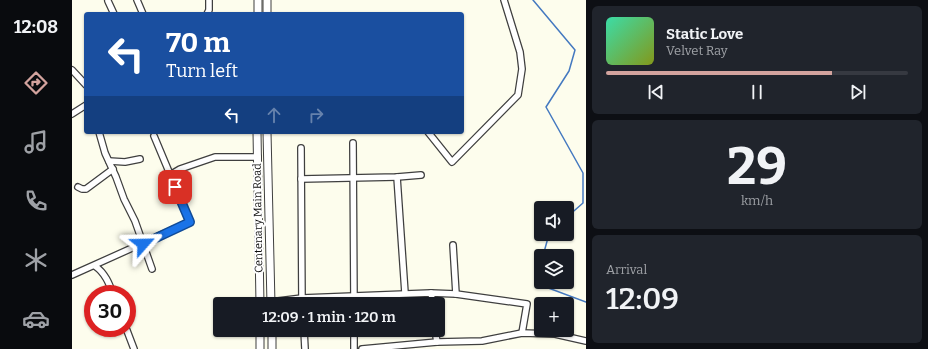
<!DOCTYPE html>
<meta charset="utf-8">
<style>
body{margin:0;font-family:Bitter,serif;background:#20242c;color:#f1f3f6;height:100vh;display:flex;flex-direction:column;font-size:15px;white-space:nowrap}
*{box-sizing:border-box;margin:0}
p{font-size:13px;color:#9ea1a6}
.icon{flex:none;width:22px;height:22px;fill:none;stroke:currentColor;stroke-width:2;stroke-linecap:round;stroke-linejoin:round}
.map{position:relative;flex:1;overflow:hidden}
.details{display:flex;flex-direction:column;gap:6px;padding:6px;background:#0d0f14;width:342px}
.details>*{flex:none}
.banner{position:absolute;left:12px;top:12px;width:380px;height:122px;border-radius:4px;box-shadow:0 1px 3px #0004;background:#1a4fa0;color:#fff;overflow:hidden}
.tools{position:absolute;left:462px;top:201px;display:grid;gap:8px}
.tools a{display:grid;place-items:center;width:40px;height:40px;border-radius:4px;background:#171b24;box-shadow:0 1px 3px #0004;font-size:20px}
.speed{position:absolute;left:12px;top:285px;display:flex;gap:8px;font-size:20px;font-weight:700;text-align:center}
.speed>*{display:grid;place-content:center;width:52px;height:52px;border-radius:50%;background:#171b24;box-shadow:0 1px 3px #0004;line-height:1}
.speed .limit{border:6px solid #d22;background:#fff;color:#111}
.pin{position:absolute;display:grid;place-items:center;width:34px;height:34px;color:#fff;margin:-17px;border-radius:8px;box-shadow:0 2px 6px #0006}
.me{position:absolute;width:44px;margin:-22px;rotate:65deg;stroke-linejoin:round;filter:drop-shadow(0 0 3px #0008)}
.turn{display:flex;align-items:center;gap:14px;height:84px;padding:0 16px;font-size:18px}
.turn .icon{width:52px;height:52px;stroke-width:2.5}
.turn b{display:block;font-size:28px;line-height:34px}
.lanes{display:flex;align-items:center;height:38px;padding:0 16px;background:#0003;justify-content:center;gap:20px;direction:ltr}
.lanes .off{opacity:.35}
.big{font-size:30px;font-weight:600;line-height:1.1}
.details .card{flex:1;display:flex;flex-direction:column;justify-content:center;gap:6px;min-width:0;padding:0 14px;border-radius:6px;background:#20242c}
.details .dial{align-items:center;gap:0}
.dial b{font-size:52px;line-height:1}
.song{display:flex;align-items:center;gap:12px}
.cover{width:48px;height:48px;border-radius:6px;background:linear-gradient(135deg,hsl(160 70% 55%),hsl(70 70% 35%))}
.played{height:4px;border-radius:2px;background:linear-gradient(90deg,#d3a39e 75%,#363941 75%)}
.keys{display:flex;justify-content:space-around;direction:ltr}
.trip{position:absolute;left:141px;top:297px;width:232px;height:40px;border-radius:4px;background:#171b24;box-shadow:0 1px 3px #0004;font-weight:600;line-height:40px;text-align:center}
main{display:flex;flex:1;min-height:0}
.dock{display:flex;flex-direction:column;width:72px;justify-content:space-around;align-items:center;background:#090b0e;color:#9ea1a6}
.dock .icon{width:28px;height:28px}
.dock .on{color:#d3a39e}
.dock b{font-size:18px;color:#f1f3f6}
.map>svg:first-child{display:block}
.lines{fill:none;stroke-linecap:round;stroke-linejoin:round}
.stream{stroke:#4479c0;stroke-width:1.5}
.minor-casing{stroke:#3f3f3f;stroke-width:8}
.tertiary-casing{stroke:#3f3f3f;stroke-width:9}
.minor{stroke:#fff;stroke-width:5.5}
.tertiary{stroke:#fff;stroke-width:7}
.route-casing{stroke:#114b97;stroke-width:10}
.route{stroke:#1a73e8;stroke-width:7}
.labels{text-anchor:middle;dominant-baseline:central;stroke-width:4;stroke-linejoin:round;paint-order:stroke}
.street-label{font-size:11px;fill:#0c0c0c;stroke:#fff}
</style>
<main>
<nav class="dock">
<b>12:08</b>
<svg class="icon on" aria-label="directions" viewBox="0 0 24 24"><path d="M12 3l9 9-9 9-9-9zM9 14v-3h6M13 9l2 2-2 2"/></svg>
<svg class="icon" aria-label="music" viewBox="0 0 24 24"><path d="M9 18V5l10-2v13"/><circle cx="6" cy="18" r="3"/><circle cx="16" cy="16" r="3"/></svg>
<svg class="icon" aria-label="phone" viewBox="0 0 24 24"><path d="M5 4h4l2 5-3 2q2 4 5 5l2-3 5 2v4C11 20 4 13 5 4z"/></svg>
<svg class="icon" aria-label="climate" viewBox="0 0 24 24"><path d="M12 3v18M4 7l16 10M4 17L20 7"/></svg>
<svg class="icon" aria-label="car" viewBox="0 0 24 24"><path d="M5 17H2v-5l4-1 3-4h7l3 4 3 1v5h-3M9 17h6M6 11h13"/><circle cx="7" cy="17" r="2"/><circle cx="17" cy="17" r="2"/></svg>
</nav>
<div class="map">
<svg width="514" height="349" viewBox="0 0 514 349">
<rect width="100%" height="100%" fill="#fdfded"/>
<g class="lines">
<g class="stream">
<path d="M461,0L503,50L497,71L474,107L511,173V203L495,217"/>
<path d="M471,256L477,234"/>
<path d="M469,262L463,283L514,302"/>
</g>
<defs>
<g id="minor">
<path d="M65,0L71,14"/>
<path d="M36,1L42,14"/>
<path d="M135,14L137,10V0"/>
<path d="M0,70L14,85"/>
<path d="M0,114L14,105"/>
<path d="M27,132L33,153L44,177L52,199L63,221L80,269"/>
<path d="M356,132L380,162L446,95L450,69L448,52L432,0"/>
<path d="M281,143L282,304"/>
<path d="M229,148L230,304"/>
<path d="M37,161L53,162L68,159"/>
<path d="M98,175L108,169L143,157H186"/>
<path d="M325,177L333,293"/>
<path d="M229,179L325,177L349,175"/>
<path d="M6,187L10,189H14L41,169"/>
<path d="M381,245L384,294"/>
<path d="M23,266C33,273 37,283 41,294"/>
<path d="M0,275L118,222L82,136"/>
<path d="M359,293L361,304"/>
<path d="M206,301L230,298L359,293L384,294L455,304L450,333"/>
<path d="M54,328L62,349"/>
<path d="M232,330L233,349"/>
<path d="M282,330V349"/>
<path d="M363,330L365,342"/>
<path d="M290,349L365,342L410,341L450,333L483,334L514,341"/>
</g>
<g id="tertiary">
<path d="M186,14V0"/>
<path d="M195,14V0"/>
<path d="M185,132L188,304"/>
<path d="M195,132L199,304"/>
<path d="M188,330V349"/>
<path d="M200,330V349"/>
</g>
</defs>
<use href="#minor" class="minor-casing"/>
<use href="#tertiary" class="tertiary-casing"/>
<use href="#minor" class="minor"/>
<use href="#tertiary" class="tertiary"/>
</g>
<g class="lines">
<defs>
<path id="route" d="M71,244L118,222L103,187"/>
</defs>
<use href="#route" class="route-casing"/>
<use href="#route" class="route"/>
</g>
<g class="labels">
<g class="street-label">
<text transform="translate(186 218) rotate(-91)">Centenary Main Road</text>
</g>
</g>
</svg>
<div class="tools">
<a><svg class="icon" aria-label="sound" viewBox="0 0 24 24"><path d="M4 9h4l5-4v14l-5-4H4zM17 9q2 3 0 6"/></svg></a>
<a><svg class="icon" aria-label="layers" viewBox="0 0 24 24"><path d="M12 4l9 5-9 5-9-5zM3 14l9 5 9-5"/></svg></a>
<a>+</a>
</div>
<div class="speed"><div class="limit">30</div></div>
<div class="pin" style="left:103px;top:187px;background:#d93025"><svg class="icon" aria-label="arrive" viewBox="0 0 24 24"><path d="M6 21V4h12l-3 4 3 4H6"/></svg></div>
<svg class="me" style="left:71px;top:244px" viewBox="-20 -20 40 40"><path d="M0-17L14 15 0 8-14 15z" fill="#1a73e8" stroke="#fff" stroke-width="4"/></svg>
<div class="trip">12:09 · 1 min · 120 m</div>
<div class="banner">
<div class="turn"><svg class="icon" aria-label="left" viewBox="0 0 24 24"><path d="M17 20v-9H6M10 6l-5 5 5 5"/></svg><div><b>70 m</b>Turn left</div></div>
<div class="lanes"><svg class="icon" aria-label="left" viewBox="0 0 24 24"><path d="M17 20v-9H6M10 6l-5 5 5 5"/></svg><svg class="icon off" aria-label="ahead" viewBox="0 0 24 24"><path d="M12 20V5M6 11l6-6 6 6"/></svg><svg class="icon off" aria-label="right" viewBox="0 0 24 24"><path d="M7 20v-9h11M14 6l5 5-5 5"/></svg></div>
</div>
</div>
<section class="details">
<div class="card">
<div class="song"><i class="cover"></i><div><b>Static Love</b><p>Velvet Ray</p></div></div>
<div class="played"></div>
<div class="keys"><svg class="icon" aria-label="previous" viewBox="0 0 24 24"><path d="M18 5L8 12l10 7zM5 5v14"/></svg><svg class="icon" aria-label="pause" viewBox="0 0 24 24"><path d="M8 5v14M16 5v14"/></svg><svg class="icon" aria-label="next" viewBox="0 0 24 24"><path d="M6 5l10 7-10 7zM19 5v14"/></svg></div>
</div>
<div class="card dial"><b>29</b><p>km/h</p></div>
<div class="card"><p>Arrival</p><b class="big">12:09</b></div>
</section>
</main>
